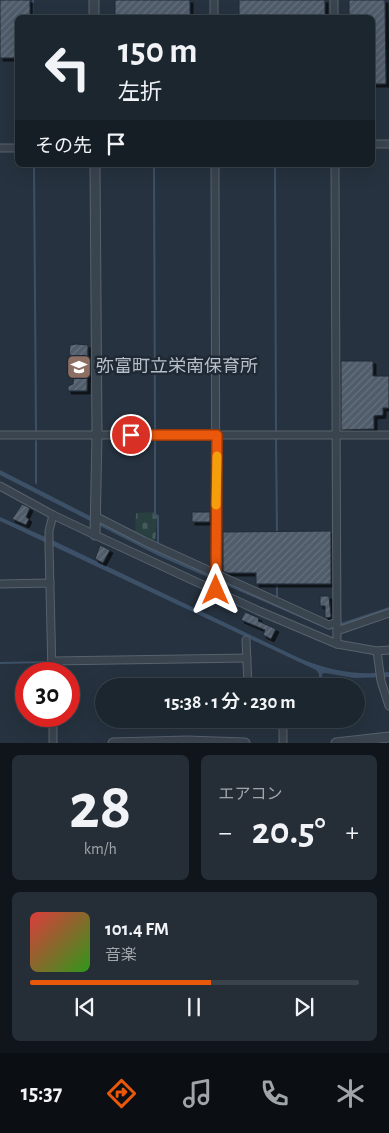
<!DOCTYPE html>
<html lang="ja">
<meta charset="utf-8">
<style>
body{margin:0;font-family:"Alegreya Sans","Noto Sans JP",sans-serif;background:#252e37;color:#f1f3f6;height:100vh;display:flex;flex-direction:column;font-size:19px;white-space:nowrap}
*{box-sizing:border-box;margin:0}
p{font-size:16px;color:#a0a5aa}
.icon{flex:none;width:28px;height:28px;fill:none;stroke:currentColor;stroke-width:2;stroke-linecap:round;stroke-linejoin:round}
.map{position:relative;height:743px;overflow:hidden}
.panel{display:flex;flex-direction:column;gap:12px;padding:12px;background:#0f151a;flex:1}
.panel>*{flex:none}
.top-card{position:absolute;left:15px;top:15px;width:360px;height:152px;border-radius:8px;box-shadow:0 5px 20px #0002,0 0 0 1px #3a434b;background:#1c262f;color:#f1f3f6;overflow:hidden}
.speed{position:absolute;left:15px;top:662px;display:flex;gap:10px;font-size:25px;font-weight:700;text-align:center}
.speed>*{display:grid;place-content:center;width:65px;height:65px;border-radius:50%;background:#1c262f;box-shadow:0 5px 20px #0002,0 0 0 1px #3a434b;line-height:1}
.speed .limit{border:8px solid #d22;background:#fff;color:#111}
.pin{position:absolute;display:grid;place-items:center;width:42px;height:42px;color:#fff;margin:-21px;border:2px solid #fff;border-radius:50%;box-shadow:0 1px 5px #0007}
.me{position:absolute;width:55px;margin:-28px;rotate:0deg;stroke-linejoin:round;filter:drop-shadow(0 0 4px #0008)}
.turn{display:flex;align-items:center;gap:18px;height:105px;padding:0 20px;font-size:22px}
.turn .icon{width:65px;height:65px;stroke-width:2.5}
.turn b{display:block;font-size:35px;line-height:42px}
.then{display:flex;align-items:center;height:48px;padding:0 20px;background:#0003;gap:10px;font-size:19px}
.big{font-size:38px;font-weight:600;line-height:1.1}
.panel .card{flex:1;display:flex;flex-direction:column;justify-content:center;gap:8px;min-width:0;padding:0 18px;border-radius:8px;background:#252e37}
.panel .dial{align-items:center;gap:0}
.dial b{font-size:65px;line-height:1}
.song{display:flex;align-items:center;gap:15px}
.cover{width:60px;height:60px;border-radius:8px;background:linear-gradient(135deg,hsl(0 70% 55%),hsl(110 70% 35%))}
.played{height:5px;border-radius:2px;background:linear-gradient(90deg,#ea580c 55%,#3a434b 55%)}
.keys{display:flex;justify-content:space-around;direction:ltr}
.heat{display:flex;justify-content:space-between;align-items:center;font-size:28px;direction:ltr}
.panel .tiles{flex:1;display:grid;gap:12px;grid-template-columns:1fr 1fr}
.card:last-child{grid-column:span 2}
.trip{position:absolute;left:95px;top:678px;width:270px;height:50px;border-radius:25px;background:#1c262f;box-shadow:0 5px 20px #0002,0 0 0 1px #3a434b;font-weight:600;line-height:50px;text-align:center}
.menu{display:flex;height:80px;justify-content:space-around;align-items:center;background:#0b0f13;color:#a0a5aa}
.menu .icon{width:35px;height:35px}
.menu .active{color:#ea580c}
.menu b{font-size:22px;color:#f1f3f6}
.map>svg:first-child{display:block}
.cemetery{fill:url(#cemetery-stones)}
.water{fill:#3c5067}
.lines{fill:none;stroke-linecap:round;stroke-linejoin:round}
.stream{stroke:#3c5067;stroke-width:2}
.building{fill:url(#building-hatch);stroke:#212b36;filter:url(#shadow)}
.minor-casing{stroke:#58626d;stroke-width:9}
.tertiary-casing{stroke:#58626d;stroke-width:11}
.minor{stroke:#3a444f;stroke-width:7}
.tertiary{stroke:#3a444f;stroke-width:9}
.route-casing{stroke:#983908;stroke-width:12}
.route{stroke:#ea580c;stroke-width:9}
.slow{stroke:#f59e0b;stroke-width:9}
.labels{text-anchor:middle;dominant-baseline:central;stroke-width:5;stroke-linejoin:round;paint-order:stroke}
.poi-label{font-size:18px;fill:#b7bfca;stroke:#1f2934;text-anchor:start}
</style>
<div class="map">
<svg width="389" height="743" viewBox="0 0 389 743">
<defs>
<pattern id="cemetery-stones" width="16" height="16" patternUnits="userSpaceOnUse" patternTransform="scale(1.25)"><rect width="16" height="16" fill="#294041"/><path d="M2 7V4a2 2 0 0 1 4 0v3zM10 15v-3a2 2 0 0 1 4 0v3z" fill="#465a5b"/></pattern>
<pattern id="building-hatch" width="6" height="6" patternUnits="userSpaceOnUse" patternTransform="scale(1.25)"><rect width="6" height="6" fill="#505b6a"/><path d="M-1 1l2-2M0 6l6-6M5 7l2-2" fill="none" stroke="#67717e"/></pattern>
<filter id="shadow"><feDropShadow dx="3" dy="3" stdDeviation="0" flood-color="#0009"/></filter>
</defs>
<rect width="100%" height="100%" fill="#26323f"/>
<path class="cemetery" d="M154,512V515L157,516L155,544L135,534L136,513Z"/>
<g class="water">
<path d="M0,470L92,517L329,627L389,607V611L329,630L159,556L0,475Z"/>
<path d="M0,517L52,540L299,658C328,670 357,676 389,672V677L354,678L325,673L322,674L323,686H319V674L316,670L0,521Z"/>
</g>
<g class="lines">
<g class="stream">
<path d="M33,0V18"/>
<path d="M34,165L36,431"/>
<path d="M154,165L155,433"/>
<path d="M275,165L276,431"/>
<path d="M276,438L277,533"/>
<path d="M155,439V514L158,516V545"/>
<path d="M36,441V483"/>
<path d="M277,583V597"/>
<path d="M0,663L50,662"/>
</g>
</g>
<g class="building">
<path d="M0,0H30V18H18V58H0Z"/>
<rect x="115" y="0" width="75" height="18"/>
<rect x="239" y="0" width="86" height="18"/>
<path d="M349,0H385L386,84H372V18H349Z"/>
<path d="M76,344L88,345L87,391H68V386L73,384L74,373L75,358L69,354L70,345Z"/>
<path d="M341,361H373V376H389V408H383V415L374,416V429L341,430Z"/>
<path d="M22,504L30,508L26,517L29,519L26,525L12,519Z"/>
<rect x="192" y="512" width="18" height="10"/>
<path d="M331,531V584H256V573H227L223,571V532Z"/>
<path d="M100,545L110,550L103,563L95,559Z"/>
<path d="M320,596H329L331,617L325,618V606H320Z"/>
<path d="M245,612L259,618L258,621L276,629L271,639L263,635L265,630L241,620Z"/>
</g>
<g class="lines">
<defs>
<g id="minor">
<path d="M214,0V18"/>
<path d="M334,0V18"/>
<path d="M372,144H389"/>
<path d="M0,148H18"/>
<path d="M215,165L216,590"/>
<path d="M335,165L337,644"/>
<path d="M0,435H389"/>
<path d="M0,486L53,515L95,535L259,611L337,644L377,651L389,650"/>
<path d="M95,516L144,541L329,625L337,622"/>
<path d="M0,584L50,583"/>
<path d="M337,631L389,613"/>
<path d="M246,640L248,686"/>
<path d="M377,651L381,681L389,706"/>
<path d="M52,661L247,658"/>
<path d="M52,674L49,546V531L53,515"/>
<path d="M53,716V743"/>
<path d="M283,719V743"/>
</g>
<g id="tertiary">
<path d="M94,0V18"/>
<path d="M95,165L97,435L95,535"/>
<path d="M113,743L187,741L245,743"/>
<path d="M336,743L389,737"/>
</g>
</defs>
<use href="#minor" class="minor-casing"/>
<use href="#tertiary" class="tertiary-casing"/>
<use href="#minor" class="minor"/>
<use href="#tertiary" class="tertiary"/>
</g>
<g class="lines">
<defs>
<path id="route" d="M131,435H217L216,590"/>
</defs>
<use href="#route" class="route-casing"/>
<use href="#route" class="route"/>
<path class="slow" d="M216,505L217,456"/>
</g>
<defs>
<symbol id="school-square" viewBox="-11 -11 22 22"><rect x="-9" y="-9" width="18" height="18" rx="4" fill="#8d6e63" stroke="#1f2934"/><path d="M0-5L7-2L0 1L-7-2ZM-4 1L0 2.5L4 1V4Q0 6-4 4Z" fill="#fff"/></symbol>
</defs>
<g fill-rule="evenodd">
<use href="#school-square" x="65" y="353" width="28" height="28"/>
</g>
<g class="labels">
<g class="poi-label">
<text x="96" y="367">弥富町立栄南保育所</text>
</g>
</g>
</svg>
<div class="speed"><div class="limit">30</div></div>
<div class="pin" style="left:131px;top:435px;background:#d93025"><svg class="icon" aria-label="arrive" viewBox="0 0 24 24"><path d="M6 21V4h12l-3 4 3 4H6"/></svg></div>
<svg class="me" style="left:216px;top:590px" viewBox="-20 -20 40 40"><path d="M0-17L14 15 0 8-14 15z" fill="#ea580c" stroke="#fff" stroke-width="4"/></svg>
<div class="trip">15:38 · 1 分 · 230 m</div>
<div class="top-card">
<div class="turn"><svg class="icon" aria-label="left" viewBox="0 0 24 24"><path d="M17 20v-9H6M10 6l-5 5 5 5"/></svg><div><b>150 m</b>左折</div></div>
<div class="then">その先<svg class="icon" aria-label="arrive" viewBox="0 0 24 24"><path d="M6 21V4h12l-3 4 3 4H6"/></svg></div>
</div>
</div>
<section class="panel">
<div class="tiles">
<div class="card dial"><b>28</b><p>km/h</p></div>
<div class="card"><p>エアコン</p>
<div class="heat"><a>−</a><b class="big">20.5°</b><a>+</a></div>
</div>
<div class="card">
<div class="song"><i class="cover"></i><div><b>101.4 FM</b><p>音楽</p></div></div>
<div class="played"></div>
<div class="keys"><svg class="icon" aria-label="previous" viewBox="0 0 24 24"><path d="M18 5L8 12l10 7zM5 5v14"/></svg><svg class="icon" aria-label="pause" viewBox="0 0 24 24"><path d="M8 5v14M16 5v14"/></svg><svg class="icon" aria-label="next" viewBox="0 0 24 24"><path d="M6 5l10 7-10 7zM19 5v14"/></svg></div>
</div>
</div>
</section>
<nav class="menu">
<b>15:37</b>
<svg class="icon active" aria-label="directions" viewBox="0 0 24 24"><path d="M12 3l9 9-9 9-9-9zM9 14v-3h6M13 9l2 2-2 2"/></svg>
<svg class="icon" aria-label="music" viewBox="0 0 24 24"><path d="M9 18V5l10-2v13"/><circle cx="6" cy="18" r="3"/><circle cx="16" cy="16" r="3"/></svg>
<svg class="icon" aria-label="phone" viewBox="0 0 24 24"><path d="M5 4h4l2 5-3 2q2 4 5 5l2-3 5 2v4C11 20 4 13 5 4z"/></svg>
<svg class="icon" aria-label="climate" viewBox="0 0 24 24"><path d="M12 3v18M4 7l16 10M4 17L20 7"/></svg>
</nav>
